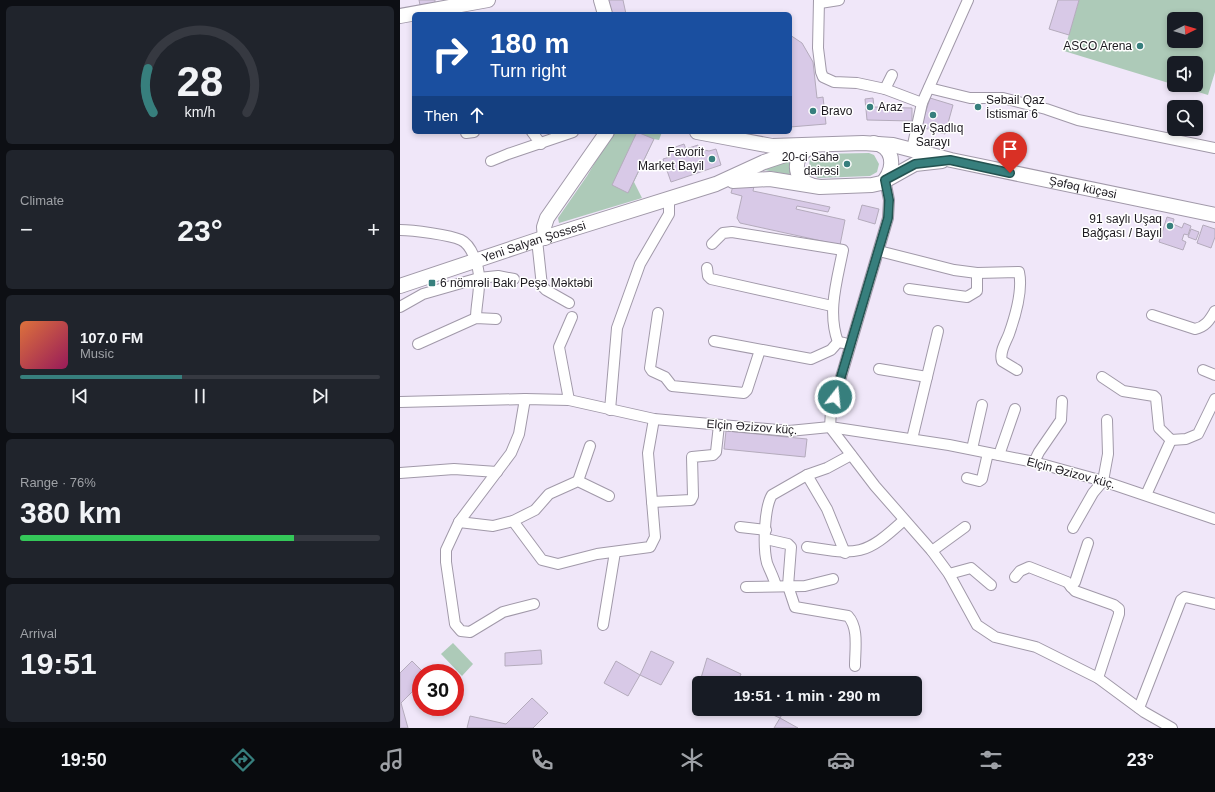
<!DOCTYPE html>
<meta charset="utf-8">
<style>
body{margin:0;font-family:Helvetica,sans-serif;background:#20242c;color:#f1f3f6;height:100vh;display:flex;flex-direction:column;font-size:15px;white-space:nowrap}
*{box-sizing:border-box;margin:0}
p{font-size:13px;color:#9ea1a6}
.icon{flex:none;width:22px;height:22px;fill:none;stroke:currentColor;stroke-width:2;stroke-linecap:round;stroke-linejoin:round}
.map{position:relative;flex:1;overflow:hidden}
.sheet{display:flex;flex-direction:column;gap:6px;padding:6px;background:#0d0f14;width:400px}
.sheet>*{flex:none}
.guide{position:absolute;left:12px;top:12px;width:380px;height:122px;border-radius:6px;box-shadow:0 2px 6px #0003;background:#1a4fa0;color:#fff;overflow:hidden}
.needle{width:26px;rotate:85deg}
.tools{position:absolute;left:767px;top:12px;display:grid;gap:8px}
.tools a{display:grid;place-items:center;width:36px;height:36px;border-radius:6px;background:#171b24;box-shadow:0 2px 6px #0003;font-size:20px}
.speed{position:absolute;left:12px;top:664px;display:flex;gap:8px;font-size:20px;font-weight:700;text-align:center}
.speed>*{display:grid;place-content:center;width:52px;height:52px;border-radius:50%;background:#171b24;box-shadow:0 2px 6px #0003;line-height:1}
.speed .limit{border:6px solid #d22;background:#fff;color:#111}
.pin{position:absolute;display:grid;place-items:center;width:34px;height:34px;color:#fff;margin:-41px -17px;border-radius:50% 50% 50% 0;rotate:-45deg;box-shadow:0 0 4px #0007}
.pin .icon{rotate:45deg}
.me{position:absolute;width:44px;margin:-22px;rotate:16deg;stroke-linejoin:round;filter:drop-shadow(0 0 3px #0008)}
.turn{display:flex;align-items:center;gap:14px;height:84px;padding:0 12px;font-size:18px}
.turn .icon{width:52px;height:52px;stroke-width:2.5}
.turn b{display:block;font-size:28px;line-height:34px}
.then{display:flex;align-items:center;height:38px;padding:0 12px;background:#0003;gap:8px;font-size:15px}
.big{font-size:30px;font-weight:600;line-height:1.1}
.sheet .card{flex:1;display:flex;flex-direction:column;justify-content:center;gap:6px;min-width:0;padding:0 14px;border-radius:6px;background:#20242c}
.sheet .dial{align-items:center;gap:0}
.dial svg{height:104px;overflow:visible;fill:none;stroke:#363941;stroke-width:7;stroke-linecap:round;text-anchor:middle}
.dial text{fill:#f1f3f6;stroke:none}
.song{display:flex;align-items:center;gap:12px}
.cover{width:48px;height:48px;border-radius:6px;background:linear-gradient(135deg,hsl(20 70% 55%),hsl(330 70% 35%))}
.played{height:4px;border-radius:2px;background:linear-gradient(90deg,#377f7d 45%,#363941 45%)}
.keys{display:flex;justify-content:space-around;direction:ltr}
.heat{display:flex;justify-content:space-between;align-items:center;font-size:22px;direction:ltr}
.charge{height:6px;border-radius:3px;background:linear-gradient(90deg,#34c759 76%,#363941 0)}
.trip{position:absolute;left:292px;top:676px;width:230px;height:40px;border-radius:6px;background:#171b24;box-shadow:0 2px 6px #0003;font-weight:600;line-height:40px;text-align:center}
.menu{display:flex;height:64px;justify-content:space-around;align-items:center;background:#090b0e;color:#9ea1a6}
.menu .icon{width:28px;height:28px}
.menu .on{color:#377f7d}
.menu b{font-size:18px;color:#f1f3f6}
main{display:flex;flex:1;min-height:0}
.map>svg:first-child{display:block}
.green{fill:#adcab8;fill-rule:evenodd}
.building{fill:#d8c9e7;stroke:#b4abbc}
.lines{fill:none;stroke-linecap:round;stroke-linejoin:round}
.street-casing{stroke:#a199a9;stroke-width:12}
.secondary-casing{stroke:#a199a9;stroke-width:16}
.street{stroke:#fff;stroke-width:10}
.secondary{stroke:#fff;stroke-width:14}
.route-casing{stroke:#245351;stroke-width:10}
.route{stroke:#377f7d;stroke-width:7}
.poi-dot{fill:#377f7d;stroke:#fff;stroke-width:1.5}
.labels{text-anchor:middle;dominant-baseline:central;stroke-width:3;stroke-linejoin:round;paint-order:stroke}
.poi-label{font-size:12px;fill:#1c191f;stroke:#fff;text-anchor:end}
.street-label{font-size:12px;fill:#1c191f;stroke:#fff}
</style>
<main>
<section class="sheet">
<div class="card dial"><svg viewBox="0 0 100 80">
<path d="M14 69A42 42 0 1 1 86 69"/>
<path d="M14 69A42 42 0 0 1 10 35" stroke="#377f7d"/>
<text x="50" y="56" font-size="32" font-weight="700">28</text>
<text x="50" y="72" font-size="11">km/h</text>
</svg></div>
<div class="card"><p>Climate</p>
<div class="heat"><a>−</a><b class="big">23°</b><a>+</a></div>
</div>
<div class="card">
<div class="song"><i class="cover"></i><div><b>107.0 FM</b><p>Music</p></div></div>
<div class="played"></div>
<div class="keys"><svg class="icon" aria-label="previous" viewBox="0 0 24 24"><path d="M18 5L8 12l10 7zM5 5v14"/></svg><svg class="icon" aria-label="pause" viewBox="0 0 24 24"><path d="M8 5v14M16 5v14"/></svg><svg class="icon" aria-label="next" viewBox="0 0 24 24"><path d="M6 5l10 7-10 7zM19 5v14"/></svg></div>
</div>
<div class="card"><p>Range · 76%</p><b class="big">380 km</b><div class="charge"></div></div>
<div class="card"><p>Arrival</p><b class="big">19:51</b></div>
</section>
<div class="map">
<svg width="815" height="728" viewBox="0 0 815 728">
<rect width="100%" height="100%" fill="#f0e7f9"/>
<g class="green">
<path d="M679,0H815V72L808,95L664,51ZM774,19H796V41H774ZM774,63H796V85H774Z"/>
<path d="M213,132H262L259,140L254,139L234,182L242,198L159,223L158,218L187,176Z"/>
<path d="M469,153L474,155L479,164L477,172L470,176L418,178C409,173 408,168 410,159L417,154Z"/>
<path d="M392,159V175L364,170Z"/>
<path d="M53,643L73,664L62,676L41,654Z"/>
</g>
<g class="building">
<path d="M19,0H35V3L20,5Z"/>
<path d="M208,0H223L226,14H211Z"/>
<path d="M658,0H679L669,35L649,29Z"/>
<path d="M390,35L402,43L413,62L417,98L423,97L426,124L390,127Z"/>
<path d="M473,98L474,107L512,108V121L467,120L465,99Z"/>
<path d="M530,98L553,105L545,134L521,127Z"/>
<path d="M237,132L254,139L228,193L212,185Z"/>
<path d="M284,144L286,149L298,145L300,149L309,151L316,149L321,165L271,182L263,159L270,157L267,150Z"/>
<path d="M333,186H354L353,191L430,207L428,212L397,206L396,209L445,220L440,245L340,223L337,218L342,196L331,193Z"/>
<path d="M462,205L479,209L475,224L458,219Z"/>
<path d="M767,217L774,219L773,224L782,228L784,223L791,226L788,235L784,234L782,240L786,242L783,250L759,242Z"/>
<path d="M803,225L815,229V237L811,248L797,243Z"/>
<path d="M791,229L799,232L796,240L788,237Z"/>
<path d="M326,431L407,439L405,457L324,449Z"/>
<path d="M141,650L142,664L105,666V653Z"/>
<path d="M251,651L274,662L261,685L240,675Z"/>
<path d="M307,658L341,674L337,683H310L301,678Z"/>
<path d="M12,661L24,673H21V683L1,703L8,728H0V673Z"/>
<path d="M216,661L240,675L228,696L204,683Z"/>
<path d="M132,698L148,713L133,728H67L70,716L106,724Z"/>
<path d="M359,709H385L380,718Z"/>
<path d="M380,718L398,728H374Z"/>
</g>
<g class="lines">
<defs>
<g id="street">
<path d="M419,0L418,48L421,72L423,77L434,82L457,83L485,89L522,103"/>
<path d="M420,3L439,0"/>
<path d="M529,88L570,98H603L646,109L678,120L815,148"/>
<path d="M485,89L492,75"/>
<path d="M132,132L141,144"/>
<path d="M66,133L74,132"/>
<path d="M512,149L522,103L568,0"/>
<path d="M91,161L108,154L173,132"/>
<path d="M485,180L489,200L488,218L431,411L430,427L475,486L532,551L549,574L577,625L595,637L636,647L698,678L744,712L772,728"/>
<path d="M0,230C13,230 50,235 61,240C72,245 79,267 79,278C80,291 76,305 76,318"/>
<path d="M137,240L142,286L146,290L169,303"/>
<path d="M312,244L323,233L332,232L443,250C437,281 427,312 438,342"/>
<path d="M479,251L554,270L577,273L619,272C623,290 615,317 609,334C606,342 599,352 602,361L617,370"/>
<path d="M307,268L308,276L311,279L432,306"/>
<path d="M509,289L567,297L577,291V273"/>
<path d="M0,307L23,294L79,278L98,276L114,279"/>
<path d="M258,313L250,368L252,371L265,377L272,386L344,393L347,390L360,350"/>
<path d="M752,315L795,329C806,327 810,319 815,311"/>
<path d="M314,341L411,359L431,350L438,342L444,343"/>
<path d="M18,344L76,318L96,319"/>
<path d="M479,369L527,377"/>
<path d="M803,370L815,375"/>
<path d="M702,377L723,391L754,396L756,398L759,428L771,440L786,439L798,434L815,399"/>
<path d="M125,399L119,434L111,453L59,522L46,550V562L55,624L61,631L70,632L103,612L134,604"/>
<path d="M169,400L159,347L172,317"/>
<path d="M0,402L125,399L169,400L254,419L389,431L430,427L549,445L634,462L703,481L815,519"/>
<path d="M210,410L217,328L240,264L269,214V199"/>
<path d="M512,439L538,331"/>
<path d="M572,449L582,405"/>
<path d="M599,455L615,409"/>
<path d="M634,462L639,452L661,420L662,401"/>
<path d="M0,473L54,469L97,472"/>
<path d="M407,475L427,509L445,553"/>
<path d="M567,478L579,481L582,479L588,453"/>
<path d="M178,481L190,446"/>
<path d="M746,495L771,440"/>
<path d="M252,502L291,500L293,496L292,457L313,455L316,452L319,425"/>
<path d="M113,521L142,560L158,564L197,554L250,547L255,537L248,453L254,419"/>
<path d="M59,522L93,526L113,521L135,510L149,494L178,481L209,496"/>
<path d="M340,527L366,530"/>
<path d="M673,528L693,493L703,481L708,454L707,420"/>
<path d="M366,539L388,544L391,547L388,586L395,607L448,616C459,628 455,649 455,666"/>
<path d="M407,547C458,555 465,556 504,520"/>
<path d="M532,551L565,527"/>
<path d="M549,574L571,568L591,585"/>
<path d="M615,577L620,571L629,567L667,582L675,591L714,605L719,609V614L698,678"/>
<path d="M376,586C374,578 370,571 367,563C363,548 364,508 372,495L407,475L427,468L451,455"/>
<path d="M346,587L405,586L433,579"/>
<path d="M671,587L675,582L688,543"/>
<path d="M203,625L215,552"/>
<path d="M739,708L781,600L785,597L815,604"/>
</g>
<g id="secondary">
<path d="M201,0L205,14"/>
<path d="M0,16L88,0"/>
<path id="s1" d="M297,132L372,146L463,143L493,145L551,160L815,215"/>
<path d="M474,143C494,147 495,166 485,180"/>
<path d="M409,148C393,157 392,178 411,185"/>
<path d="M333,181L370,179L420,187L472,185L481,183L515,164L542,161"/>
<path d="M145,238L144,227L147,218L207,132"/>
<path id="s2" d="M0,286L137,240L316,184L364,162L397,151"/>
</g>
</defs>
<use href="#street" class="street-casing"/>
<use href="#secondary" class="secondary-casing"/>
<use href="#street" class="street"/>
<use href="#secondary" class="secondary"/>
</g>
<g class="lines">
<defs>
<path id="route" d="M435,397L488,218L489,200L485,180L515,164L550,160L610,173"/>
</defs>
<use href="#route" class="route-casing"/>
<use href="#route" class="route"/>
</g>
<g class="poi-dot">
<circle cx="740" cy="46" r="4"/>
<circle cx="470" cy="107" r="4"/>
<circle cx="578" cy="107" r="4"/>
<circle cx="413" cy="111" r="4"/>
<circle cx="533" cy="115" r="4"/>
<circle cx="312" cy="159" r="4"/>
<circle cx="447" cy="164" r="4"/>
<circle cx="770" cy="226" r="4"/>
<rect x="28" y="279" width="8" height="8" rx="2"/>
</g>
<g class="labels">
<g class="poi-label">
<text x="732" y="46">ASCO Arena</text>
<text x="586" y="100" text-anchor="start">Səbail Qaz<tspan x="586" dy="14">İstismar 6</tspan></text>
<text x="478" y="107" text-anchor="start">Araz</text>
<text x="421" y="111" text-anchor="start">Bravo</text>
<text x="533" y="128" text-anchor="middle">Elay Şadlıq<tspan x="533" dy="14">Sarayı</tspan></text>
<text x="304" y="152">Favorit<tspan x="304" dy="14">Market Bayil</tspan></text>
<text x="439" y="157">20-ci Sahə<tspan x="439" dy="14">dairəsi</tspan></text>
<text x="762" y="219">91 saylı Uşaq<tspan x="762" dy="14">Bağçası / Bayıl</tspan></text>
<text x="40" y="283" text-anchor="start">6 nömrəli Bakı Peşə Məktəbi</text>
</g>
<g class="street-label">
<text stroke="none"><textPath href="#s1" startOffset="392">Şəfəq küçəsi</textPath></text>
<text stroke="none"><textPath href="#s2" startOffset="141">Yeni Salyan Şossesi</textPath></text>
<text transform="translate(352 427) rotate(4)">Elçin Əzizov küç.</text>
<text transform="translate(671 473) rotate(15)">Elçin Əzizov küç.</text>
</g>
</g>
</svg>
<div class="tools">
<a><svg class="needle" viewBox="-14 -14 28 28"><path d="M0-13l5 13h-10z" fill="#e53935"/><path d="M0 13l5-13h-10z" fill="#9ea1a6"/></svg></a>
<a><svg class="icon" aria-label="sound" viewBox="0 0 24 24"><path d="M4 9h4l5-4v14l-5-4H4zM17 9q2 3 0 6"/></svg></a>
<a><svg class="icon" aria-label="search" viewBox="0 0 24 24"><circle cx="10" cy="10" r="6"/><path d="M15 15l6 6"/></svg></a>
</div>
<div class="speed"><div class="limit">30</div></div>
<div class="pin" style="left:610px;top:173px;background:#d93025"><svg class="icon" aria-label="arrive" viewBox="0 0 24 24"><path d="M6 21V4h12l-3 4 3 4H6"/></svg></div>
<svg class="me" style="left:435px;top:397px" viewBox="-20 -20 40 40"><circle r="17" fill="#377f7d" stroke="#fff" stroke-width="3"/><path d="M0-11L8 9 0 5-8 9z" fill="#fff"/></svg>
<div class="trip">19:51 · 1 min · 290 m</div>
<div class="guide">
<div class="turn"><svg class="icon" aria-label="right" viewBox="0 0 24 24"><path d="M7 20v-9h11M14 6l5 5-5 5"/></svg><div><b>180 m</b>Turn right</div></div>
<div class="then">Then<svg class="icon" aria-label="ahead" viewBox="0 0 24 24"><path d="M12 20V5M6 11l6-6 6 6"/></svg></div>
</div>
</div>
</main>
<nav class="menu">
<b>19:50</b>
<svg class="icon on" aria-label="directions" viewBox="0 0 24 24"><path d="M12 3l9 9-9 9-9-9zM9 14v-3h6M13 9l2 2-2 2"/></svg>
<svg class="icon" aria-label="music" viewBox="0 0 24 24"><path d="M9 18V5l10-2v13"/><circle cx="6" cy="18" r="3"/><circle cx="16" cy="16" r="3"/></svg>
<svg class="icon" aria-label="phone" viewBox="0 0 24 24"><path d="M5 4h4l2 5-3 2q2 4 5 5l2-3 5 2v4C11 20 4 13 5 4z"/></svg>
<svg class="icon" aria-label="climate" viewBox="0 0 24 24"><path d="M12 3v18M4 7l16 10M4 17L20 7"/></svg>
<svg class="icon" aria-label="car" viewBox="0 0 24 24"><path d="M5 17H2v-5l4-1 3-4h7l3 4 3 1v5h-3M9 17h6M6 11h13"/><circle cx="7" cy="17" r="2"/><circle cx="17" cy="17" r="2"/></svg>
<svg class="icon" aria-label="filters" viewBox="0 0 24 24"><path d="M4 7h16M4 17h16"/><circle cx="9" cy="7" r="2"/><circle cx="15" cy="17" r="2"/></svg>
<b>23°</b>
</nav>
